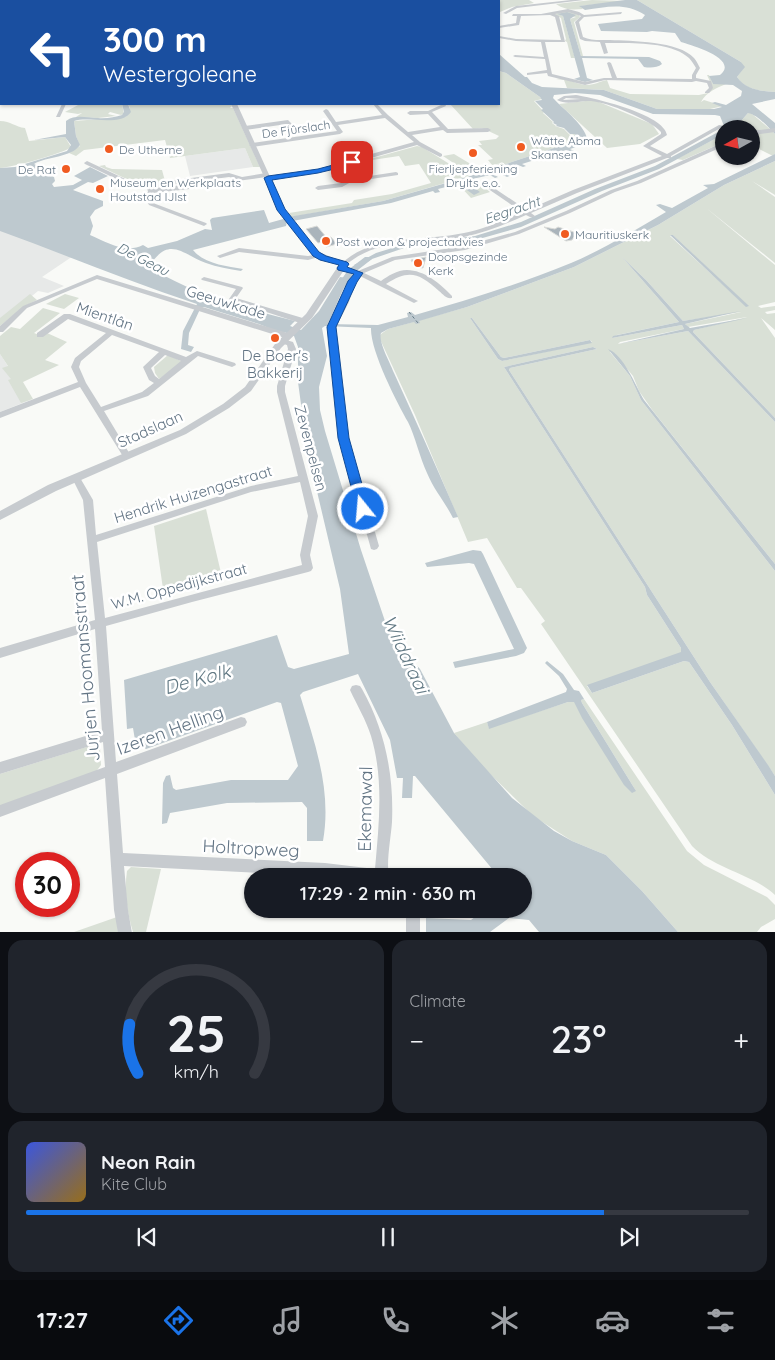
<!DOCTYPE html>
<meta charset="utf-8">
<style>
body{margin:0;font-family:Quicksand,sans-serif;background:#20242c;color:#f1f3f6;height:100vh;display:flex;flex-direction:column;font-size:19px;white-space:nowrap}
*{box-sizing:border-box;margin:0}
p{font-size:16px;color:#9ea1a6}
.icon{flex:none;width:28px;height:28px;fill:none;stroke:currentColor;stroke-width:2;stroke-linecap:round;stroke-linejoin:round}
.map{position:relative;height:932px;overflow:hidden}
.details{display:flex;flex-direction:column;gap:8px;padding:8px;background:#0d0f14;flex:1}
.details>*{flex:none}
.hud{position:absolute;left:0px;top:0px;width:500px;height:105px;box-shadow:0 1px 4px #0004;background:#1a4fa0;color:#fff;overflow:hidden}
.needle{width:32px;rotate:262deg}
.fabs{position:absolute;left:715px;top:120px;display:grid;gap:10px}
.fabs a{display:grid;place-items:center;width:45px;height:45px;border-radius:50%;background:#171b24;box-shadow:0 1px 4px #0004;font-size:25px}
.speed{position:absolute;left:15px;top:852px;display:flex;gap:10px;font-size:25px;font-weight:700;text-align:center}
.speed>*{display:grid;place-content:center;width:65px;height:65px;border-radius:50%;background:#171b24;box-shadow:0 1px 4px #0004;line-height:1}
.speed .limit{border:8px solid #d22;background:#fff;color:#111}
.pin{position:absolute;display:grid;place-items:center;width:42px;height:42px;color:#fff;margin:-21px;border-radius:10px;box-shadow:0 2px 8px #0006}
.me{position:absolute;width:55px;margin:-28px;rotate:343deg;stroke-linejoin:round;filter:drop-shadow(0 0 4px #0008)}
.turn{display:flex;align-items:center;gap:18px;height:105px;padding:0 20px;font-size:22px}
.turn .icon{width:65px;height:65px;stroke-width:2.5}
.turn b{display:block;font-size:35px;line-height:42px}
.big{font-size:38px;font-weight:600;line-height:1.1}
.details .tile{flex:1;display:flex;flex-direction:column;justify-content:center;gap:8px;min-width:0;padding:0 18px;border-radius:15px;background:#20242c}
.details .dial{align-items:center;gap:0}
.dial svg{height:130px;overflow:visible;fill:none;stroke:#363941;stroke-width:7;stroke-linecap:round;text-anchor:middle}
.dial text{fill:#f1f3f6;stroke:none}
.song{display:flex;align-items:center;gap:15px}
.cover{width:60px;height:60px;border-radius:8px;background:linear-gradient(135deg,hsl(230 70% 55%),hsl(40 70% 35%))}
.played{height:5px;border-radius:2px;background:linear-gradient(90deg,#1a73e8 80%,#363941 80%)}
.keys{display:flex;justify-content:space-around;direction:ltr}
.heat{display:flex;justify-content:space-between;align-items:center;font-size:28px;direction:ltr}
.details .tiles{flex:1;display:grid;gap:8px;grid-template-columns:1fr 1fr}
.tile:last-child{grid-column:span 2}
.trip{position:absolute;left:244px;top:868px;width:288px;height:50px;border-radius:25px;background:#171b24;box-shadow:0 1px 4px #0004;font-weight:600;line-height:50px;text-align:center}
.tabs{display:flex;height:80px;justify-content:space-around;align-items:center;background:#090b0e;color:#9ea1a6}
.tabs .icon{width:35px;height:35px}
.tabs .active{color:#1a73e8}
.tabs b{font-size:22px;color:#f1f3f6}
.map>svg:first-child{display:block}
.built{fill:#e7e9e8}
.green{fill:#d9e0d6;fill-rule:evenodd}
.water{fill:#bec9cf}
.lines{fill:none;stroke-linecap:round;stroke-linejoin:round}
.canal{fill:#bec9cf;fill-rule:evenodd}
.ferry{stroke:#637a85;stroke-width:1;stroke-dasharray:3 2.5;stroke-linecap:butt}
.building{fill:#aab4bb;stroke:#dbdcd9}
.minor{fill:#c7cbcf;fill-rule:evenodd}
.tertiary{fill:#c7cbcf;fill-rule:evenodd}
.route{fill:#1a73e8;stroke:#114b97}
.poi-dot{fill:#f05b21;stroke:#fff;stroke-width:2}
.labels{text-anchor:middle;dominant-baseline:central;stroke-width:5;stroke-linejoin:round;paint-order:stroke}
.far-street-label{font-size:12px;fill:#627484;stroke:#fff}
.far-poi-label{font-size:12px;fill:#627484;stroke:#fff;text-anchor:start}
.far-water-label{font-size:14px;font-style:italic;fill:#637a85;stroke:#fff}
.street-label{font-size:15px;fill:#627484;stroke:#fff}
.poi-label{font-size:15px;fill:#627484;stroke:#fff}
.near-street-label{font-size:18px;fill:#627484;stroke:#fff}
.near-water-label{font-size:19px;font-style:italic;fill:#637a85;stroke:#fff}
</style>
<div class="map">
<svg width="775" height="933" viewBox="0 0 775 933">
<rect width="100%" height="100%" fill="#f9faf7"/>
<g class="built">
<path d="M245,148L253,167L190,176L185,156Z"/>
<path d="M0,229L73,256L42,277L64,286L48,293L38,291L0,322Z"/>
<path d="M0,354L30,400L0,412Z"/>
</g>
<g class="green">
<path d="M0,0H280L281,1H1V5Z"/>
<path d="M427,0H529L534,3L512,7L500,12L499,1Z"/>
<path d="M592,0L627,1L580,6L583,9C572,10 565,10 556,4Z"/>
<path d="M637,0H775V92C761,91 745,90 737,77L743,69L741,62Z"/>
<path d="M567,11L579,15L580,17L574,22L583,56H581L570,19L576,17L558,14L563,16L575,58H571L567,42L565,41L566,39L561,18L554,14Z"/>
<path d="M499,71L506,73L540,97L542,99L534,101L544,112L543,113L553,122L552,123L556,126H555L564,129L570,135L575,134L577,139L575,141L479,173L467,172L443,156L454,154L479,169L502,163L492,165L488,160L493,159L478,145H482L479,141L496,139L499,136L482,128L473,129L450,104H499Z"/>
<path d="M707,75H709L713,84H726C717,88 706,92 701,102L704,100L723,106L710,109H657L604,90L567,88L564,80L556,79C564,76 577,85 587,85C595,85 600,81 607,80L610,88L630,94L699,95L708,93L712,86Z"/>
<path d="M594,100L652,124L659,134L640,144L607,148L559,104Z"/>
<path d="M80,104H122L124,114L121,115L110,112L108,114L116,116L98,118L76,117L82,113L78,114L65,112Z"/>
<path d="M128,104H231L232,106L230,108H233L260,167H253L245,148L170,158L165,140L84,150L76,156L69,153L80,146L76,136L74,121L126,117L130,108Z"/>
<path d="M748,113H751L771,130L751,132V129H734Z"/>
<path d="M0,121C11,121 15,127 25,128L29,141L65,137L71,147C65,153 10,168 0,168Z"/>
<path d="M772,131L775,134V154L773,156L751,145V135Z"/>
<path d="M724,134V142L683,160L677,159Z"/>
<path d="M417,146L422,147L469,176L383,201L291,217L289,213L352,203L354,200L392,194L431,183L419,164L405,166L399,156L359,162Z"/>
<path d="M775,161V195L752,181L775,197V263L705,207L775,265V302L758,306L761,308L775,306V310L765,312L767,314L775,313V330L761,318L775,338V418L693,332L694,330L747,317L688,327L685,324L741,312L683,321L646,280L622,257L679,322L617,335L612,338L682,325L684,329L620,342L618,344L688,331L775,422V564L653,411L639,391L633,376L613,352H610L630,376L641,400L775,571V776L710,682L509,370L510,368L597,349L593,347L504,367L645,587L647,595L681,648V653L587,686L592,693L684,661L689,662L732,725L775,795V895C751,873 714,869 692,846L541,624L545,621L521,588H517L487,538L468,542L415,415L379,337L381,334L388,329L467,307L574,267L658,225L724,185ZM671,235H673L748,306H746L670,236ZM470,318H472L501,357L504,358L590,340L592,342L502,361L498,359Z"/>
<path d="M105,165L106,167L112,169L162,170L165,181L137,184L99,166Z"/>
<path d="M474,179L490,192L471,198L458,184L462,183L465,185L468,180Z"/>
<path d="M30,294L37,300L23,307L0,326V318Z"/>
<path d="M65,294L79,298L64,309L46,304Z"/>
<path d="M43,308L60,313L34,333L42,336L47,333L67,342L45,360L59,365L23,382L33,399L21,403L8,380L11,379L2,368L8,366L0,354V336L11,327L20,329Z"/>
<path d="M168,355L183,362L159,379L155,373L154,367Z"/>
<path d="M206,509L221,573L163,589L154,526Z"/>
<path d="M584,699L687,851L704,865L767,897L775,905V919L761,927L757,932H678L642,891L606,855L572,841L533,816L482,766L454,733L487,722L489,728L568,702H575L636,791L582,703L581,700Z"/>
<path d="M96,744L100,748L101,765L95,773L0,808V774Z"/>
<path d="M131,867L161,869L146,932H133C127,913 124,891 127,871Z"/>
<path d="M117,917L118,932H74Z"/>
</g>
<g class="water">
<path d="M625,0H637L741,62L745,67L737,77C746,90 761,91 775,92V99L752,104L775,123V134C768,127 758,115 748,113L735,128L724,129V134L659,169L602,191L521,227L479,239L407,247L372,259L359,267L354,265L376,253L402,245L475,236L521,222L595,189L655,166L720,131L724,126L720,116L715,115L653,114L600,95L575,93L554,95L553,98C564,110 587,126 588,143L570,149L574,151L570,152L566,150L522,164L526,166L523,167L518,165L504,170L512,175L507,177L497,172L493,174L498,177L495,178L490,175L468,180V183L480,192L474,195L464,188L465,185L462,183L438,189L440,192L435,193L433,191L391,203L287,222L286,226L193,250C204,264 226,266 243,269L241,271C229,269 217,267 206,263C183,255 169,234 149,267C193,294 245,309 295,321L290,326L301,330L319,311L340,277L348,278L328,324L378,325L408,317L407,313L411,312L415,315C468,300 520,284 571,263C604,249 635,230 666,212L656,205L660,204L672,208L708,188L703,185L714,184L775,154V161L724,185L658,225L574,267L467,307L419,321L420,323L416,324L414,322L388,329L381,333C378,342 391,364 394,373C416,421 437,468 458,517L453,518C445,502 434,490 427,473C420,458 415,436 408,422C397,403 370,350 371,328L325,326L322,328L327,356L319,387L320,410L325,431L361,550L388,630L397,644L420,669L454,733L512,798L554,831L572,841L606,855L642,891L678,932H539L529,920L509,918L490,932H426V918L471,920L485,909H522V876H498L415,776H413L412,798H402L403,778H397L390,740L358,674L303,692L300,695C315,744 332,790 323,841H307V808L302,802L227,803L170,813L167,823L162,824L163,783L166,776L170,775L173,788L176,790L231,780H288L298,766L281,703L277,702L146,749L142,746H136L133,728L127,729L124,680L277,635L288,667L294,669L349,654L340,589L307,449L298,382V347L294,336L284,332L283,334L259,324L204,307H201L189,333L188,345L194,347L191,352L181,349L183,331L197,304C130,282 66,255 0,231V168L15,167L67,151L71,145L65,137L34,140L66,134V121C76,114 86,118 98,118C106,119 115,117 122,115L124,112L122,104H128L131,112C121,127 89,116 74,121L76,136L80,145C71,158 47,156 34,164L38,166L34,170L37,173L54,177L55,181L52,184L54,187L73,185L82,180L74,176L90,167L108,176L93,183L88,182L73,190L103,201V206L95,210L90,217L93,226L90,235C106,242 126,254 143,245L148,248L177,241L205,229L212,230L210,220L212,218L264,210L269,223L294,216L383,201L467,177L575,141L577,137L575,134H570L564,128L556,126L557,125L553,123L554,122L541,110L543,109L535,101L542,100L540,97L506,73L499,71V54L525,77H527L532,83L542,87L604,90L657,109H714L722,107L712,103L715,102L726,105L741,96L742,91L733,85L713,84L709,76L720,75C740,59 691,45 681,42L675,33L652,31L647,32L601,31L598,24L642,19L645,15C625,2 607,7 585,10L579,6Z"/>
<path d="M567,12L576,15L570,19L581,56L649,57L660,61L662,64C657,68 650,68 644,67L638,59L582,58L587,78L593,80L585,82L574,79L580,77L578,70L563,16L557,14Z"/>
<path d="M670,235H673L749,306L746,307Z"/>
<path d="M622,257L646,280L683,321L741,311L685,324L690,328L747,318L694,330L693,332L775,418V422L688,331L618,344L684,329L682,325L612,338L613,336L679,322Z"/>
<path d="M470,318H472L501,357L504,358L590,340L592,343L502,361L498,359Z"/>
<path d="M593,347L597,349L510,368L509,370L710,682L768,765L775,776V795L732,725L689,662L684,661L592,693L587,685L681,652V648L647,595L645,587L504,367Z"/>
<path d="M608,349C624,355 635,385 644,400L775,564V571L641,400L630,376Z"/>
<path d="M473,550L481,551L483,554L527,648L524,653L516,656L455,668L453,662L514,649L474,564L469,563L427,567L425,563Z"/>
<path d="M547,661L563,674L574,690L579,691L584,699L581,700L582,703L636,791L632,793L624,785L582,718L574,702H568L489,729L487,722L566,692L567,689L559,676L547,665L545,663Z"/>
</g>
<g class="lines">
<path class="canal" d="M365,257H368L372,259L354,273L342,291H336L335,289L348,270Z"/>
<path class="ferry" d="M409,312L418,323"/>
</g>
<g class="building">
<path d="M317,226L327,238L331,237L337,244L326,247L322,242L318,243L306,229Z"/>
<path d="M544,227L555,229L558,227L577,233L572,240L566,241Z"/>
<path d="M426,257L423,268L415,267L411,260Z"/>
</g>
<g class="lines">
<g class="minor">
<path d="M571,0H584L517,8L506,14L503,13L516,6Z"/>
<path d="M568,9L579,12L584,15L622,12L621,14L584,17L579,22L583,37C591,41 601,40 610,40C631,41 679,41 694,58C697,61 698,65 700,68L696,75V78L711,81L713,88L709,93H705V92L709,88L707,83L696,81L692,82L605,80L585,85L548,76L547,73L527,75V73L547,70L545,59L515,57L513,56L515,55L544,57L541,42L516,41L499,38V36L516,39L561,40L555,17L550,15L521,16L519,25L499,28V26L516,23L517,16H512L513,14H541ZM568,12L581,16L575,22L580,39L585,41L600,42L604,54L608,53L605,43C628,43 671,41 689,58C692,61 694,65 696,68L692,75V79L617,78L611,63L609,62L607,63L612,78H604L585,82L552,74L545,42H565L559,16L555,14Z"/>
<path d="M576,95C594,98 664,114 667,135L650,146L667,154L719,125L724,126L671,156V158H667L577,193L531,213L535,216L534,217H530L526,215C506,224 486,232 464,237C424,245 379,236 346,265H342V263C375,233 423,242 464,233C484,229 503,220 522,212L481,184V182H485L527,210L573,190L662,156L643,146L661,134V132C651,120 607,102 591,101C579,100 568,106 557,100L564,96ZM566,98L581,99L563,100Z"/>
<path d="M62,104H66L60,117H56Z"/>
<path d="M373,104H377L388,115L408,132L440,127L428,114L410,115L407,113L410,111H428L441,105V104H445L446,106L432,112L448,129L488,128L491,130L488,132L447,133L443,130L412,135L420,142L442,154V156L440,157L417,145L318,173L266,179V177L268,176L318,169L414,142L385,118L338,125L343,132L340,134L252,147L249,145L252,143L337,131L323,111L326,109L328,110L336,122L382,115Z"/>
<path d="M288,120L293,125V127H289L287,124L245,130L242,128L245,126Z"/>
<path d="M775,128V132L751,135V131Z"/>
<path d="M724,142V146L641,183L615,192L570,213L519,234L465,250L395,260L364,273L381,281C388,276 397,270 407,270C424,270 441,284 452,296V298C446,299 444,295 439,291C419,273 409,269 386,284L416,300L418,301L414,303L360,276L355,281L349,302L336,327L348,438L379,546L377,549L374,550L371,549L340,438L328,327L341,302L349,281L355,274L339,269V267L358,271L392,257L464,246L515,232L566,211L611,190L637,181Z"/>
<path d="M87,161L138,185L229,173L242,177L266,173L269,175L266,177L237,181L227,185L153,193L152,198L153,203L206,223L207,224L204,226L149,205L146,199L148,191L146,188H135L85,164L84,163ZM229,177L234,178L226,181L152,188L155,187Z"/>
<path d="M396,172L398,173V175L351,182L342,187L318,190L315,188L318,186L341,183L350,179Z"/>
<path d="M239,248L308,256L319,254L322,256L308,260L239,252L220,258L217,256Z"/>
<path d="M97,275L291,334L292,336L288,338H285L97,279L27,308L3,332H0V326L23,306Z"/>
<path d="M204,277L242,287L243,288L236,298L306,319L307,321L306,323H300L230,300L229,299L236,289L202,280L201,279Z"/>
<path d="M64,314H70L186,357L197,351L235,363L236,365L232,367L198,356L148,396L104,411L131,456L127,459L124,458L80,387L0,418V412L78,382L71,367L75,358L106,333L68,319L43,337H37V333ZM112,335L159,352L143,367L149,380L154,383L142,392L101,407L86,383L79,367L81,361ZM165,355L181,361L159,379L155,376L151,368Z"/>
<path d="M280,339H283L293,342L296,349L285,386V392L318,516L310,555L313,568L311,571L308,572L192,602L106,626L116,762L241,717L245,718L247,722L245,726L117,774L123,853L325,863L375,869C379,824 384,779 371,736C366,720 357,705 350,690L352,686L356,685L360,686L362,689C385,730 394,775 392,822C391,837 386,863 389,876H320L124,866L128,910L132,933H118L114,910L105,778L0,817V805L105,767L103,742L0,774V762L102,731L95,629L0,658V648L95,620L83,500L72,478L73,476H79L93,500L96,535L251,486L298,476L277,392V386L288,349L287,345L280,343ZM300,482L308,516L300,555L302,565L105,618L97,542L251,492Z"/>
<path d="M403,909H418L420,913V933H406V915Z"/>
</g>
<g class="tertiary">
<path d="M290,0H294L295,1H291Z"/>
<path d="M231,104H237L287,214L319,252L348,264L312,318L281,348L251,391L229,408L186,434L56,491L0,520V511L48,485L180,430L223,404L245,387L275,344L306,314L339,265L320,260L313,256L281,214Z"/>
</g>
</g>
<path class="route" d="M352,160L356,162L355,164L318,173L272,180L285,209L319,252L326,256L347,262L349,264L347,267L363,273L357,282L336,327L349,438L369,509L363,514L357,509L338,438L327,327L348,281L354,274L338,270L337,268L339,265L320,260L313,256L277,210L264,178L268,176L318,169Z"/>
<g class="poi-dot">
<circle cx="521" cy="147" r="5"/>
<circle cx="109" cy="149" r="5"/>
<circle cx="473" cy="153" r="5"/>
<circle cx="66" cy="169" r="5"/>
<circle cx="100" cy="189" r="5"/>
<circle cx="565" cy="234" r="5"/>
<circle cx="326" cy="241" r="5"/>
<circle cx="418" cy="263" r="5"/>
<circle cx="275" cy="338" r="5"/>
</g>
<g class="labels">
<g class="far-street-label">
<text transform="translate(296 129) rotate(-8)">De Fjûrslach</text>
</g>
<g class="far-poi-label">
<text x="531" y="140">Wâtte Abma<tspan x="531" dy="14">Skansen</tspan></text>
<text x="119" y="149">De Utherne</text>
<text x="473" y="168" text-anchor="middle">Fierljepferiening<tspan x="473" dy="14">Drylts e.o.</tspan></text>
<text x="56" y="169" text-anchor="end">De Rat</text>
<text x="110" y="182">Museum en Werkplaats<tspan x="110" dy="14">Houtstad IJlst</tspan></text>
<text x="575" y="234">Mauritiuskerk</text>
<text x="336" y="241">Post woon &amp; projectadvies</text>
<text x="428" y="256">Doopsgezinde<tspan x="428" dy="14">Kerk</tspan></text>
</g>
<g class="far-water-label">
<text transform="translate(512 210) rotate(-19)">Eegracht</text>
<text transform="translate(143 259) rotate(27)">De Geau</text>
</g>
<g class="street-label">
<text transform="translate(226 302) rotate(17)">Geeuwkade</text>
<text transform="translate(105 316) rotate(19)">Mientlân</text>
<text transform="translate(150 429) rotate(-24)">Stadslaan</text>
<text transform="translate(311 448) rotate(75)">Zevenpelsen</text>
<text transform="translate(193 494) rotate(-17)">Hendrik Huizengastraat</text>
<text transform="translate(179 586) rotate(-15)">W.M. Oppedijkstraat</text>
</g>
<g class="poi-label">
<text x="275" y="355">De Boer's<tspan x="275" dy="17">Bakkerij</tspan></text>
</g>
<g class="near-street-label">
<text transform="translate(85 668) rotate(-95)">Jurjen Hoomansstraat</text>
<text transform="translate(170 730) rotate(-20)">Izeren Helling</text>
<text transform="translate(365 809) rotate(-89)">Ekemawal</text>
<text transform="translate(251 848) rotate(3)">Holtropweg</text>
</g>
<g class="near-water-label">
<text transform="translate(406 654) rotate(65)">Wiiddraai</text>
<text transform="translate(197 679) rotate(-15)">De Kolk</text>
</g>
</g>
</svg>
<div class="fabs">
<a><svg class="needle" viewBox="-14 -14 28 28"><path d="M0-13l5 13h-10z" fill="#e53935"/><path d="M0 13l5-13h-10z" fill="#9ea1a6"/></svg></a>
</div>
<div class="speed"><div class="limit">30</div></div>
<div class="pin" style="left:352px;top:162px;background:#d93025"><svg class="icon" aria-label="arrive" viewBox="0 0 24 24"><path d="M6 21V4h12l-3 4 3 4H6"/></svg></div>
<svg class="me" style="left:363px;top:509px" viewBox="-20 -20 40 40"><circle r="17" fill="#1a73e8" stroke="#fff" stroke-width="3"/><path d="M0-11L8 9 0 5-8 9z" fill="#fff"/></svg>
<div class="trip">17:29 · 2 min · 630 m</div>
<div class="hud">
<div class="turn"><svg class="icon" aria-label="left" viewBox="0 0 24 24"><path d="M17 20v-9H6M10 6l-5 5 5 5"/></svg><div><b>300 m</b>Westergoleane</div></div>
</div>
</div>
<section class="details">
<div class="tiles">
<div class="tile dial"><svg viewBox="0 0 100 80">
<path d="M14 69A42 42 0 1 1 86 69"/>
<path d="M14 69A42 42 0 0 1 9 39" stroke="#1a73e8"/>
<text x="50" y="56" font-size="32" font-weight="700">25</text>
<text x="50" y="72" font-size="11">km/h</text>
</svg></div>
<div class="tile"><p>Climate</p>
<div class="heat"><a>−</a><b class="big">23°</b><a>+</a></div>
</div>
<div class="tile">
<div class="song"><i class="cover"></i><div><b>Neon Rain</b><p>Kite Club</p></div></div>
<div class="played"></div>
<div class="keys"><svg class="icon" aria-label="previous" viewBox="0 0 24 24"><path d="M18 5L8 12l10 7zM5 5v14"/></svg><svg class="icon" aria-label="pause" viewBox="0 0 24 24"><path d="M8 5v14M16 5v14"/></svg><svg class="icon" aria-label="next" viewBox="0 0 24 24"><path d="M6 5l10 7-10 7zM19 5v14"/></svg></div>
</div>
</div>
</section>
<nav class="tabs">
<b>17:27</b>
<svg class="icon active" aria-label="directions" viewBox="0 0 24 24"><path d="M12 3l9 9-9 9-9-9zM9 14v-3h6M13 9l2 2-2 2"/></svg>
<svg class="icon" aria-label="music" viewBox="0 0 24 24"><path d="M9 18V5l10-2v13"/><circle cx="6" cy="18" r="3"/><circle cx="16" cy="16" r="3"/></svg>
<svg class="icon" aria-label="phone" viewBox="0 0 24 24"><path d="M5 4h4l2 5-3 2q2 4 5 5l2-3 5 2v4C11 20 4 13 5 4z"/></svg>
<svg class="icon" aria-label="climate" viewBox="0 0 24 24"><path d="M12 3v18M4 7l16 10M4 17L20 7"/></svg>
<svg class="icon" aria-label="car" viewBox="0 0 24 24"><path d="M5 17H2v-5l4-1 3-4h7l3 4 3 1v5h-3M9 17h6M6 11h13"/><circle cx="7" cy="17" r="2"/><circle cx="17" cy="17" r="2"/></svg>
<svg class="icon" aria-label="filters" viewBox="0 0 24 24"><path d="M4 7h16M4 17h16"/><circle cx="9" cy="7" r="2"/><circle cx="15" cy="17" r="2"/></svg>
</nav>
